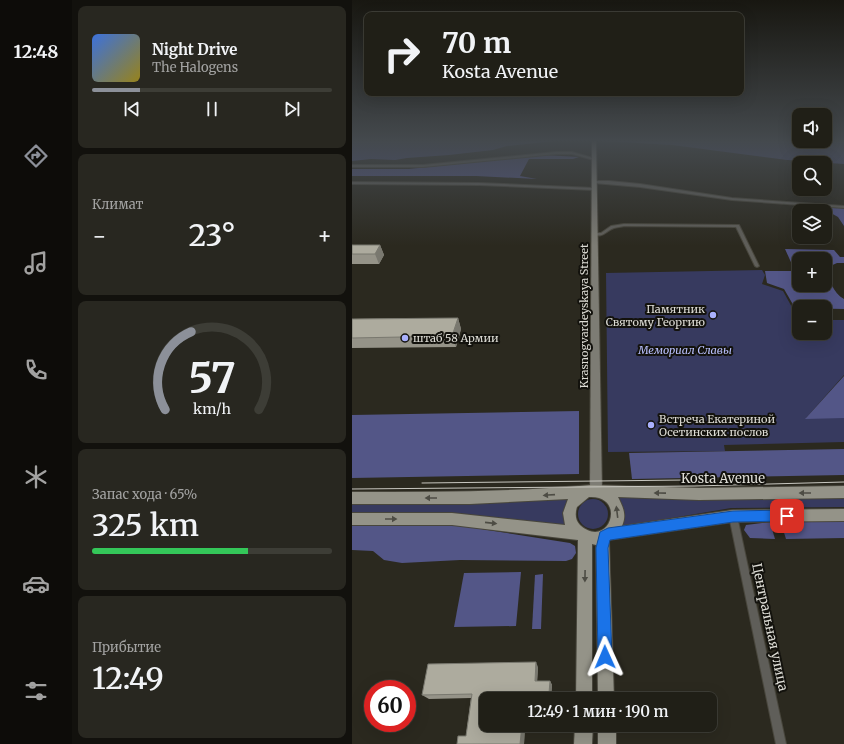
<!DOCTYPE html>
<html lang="ru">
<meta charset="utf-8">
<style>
body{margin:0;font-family:Merriweather,serif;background:#282720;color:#f1f3f6;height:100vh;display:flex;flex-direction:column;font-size:15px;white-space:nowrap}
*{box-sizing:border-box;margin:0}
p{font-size:13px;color:#a2a2a1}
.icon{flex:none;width:22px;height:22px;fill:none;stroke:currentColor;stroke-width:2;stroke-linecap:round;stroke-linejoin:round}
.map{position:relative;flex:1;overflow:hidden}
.drawer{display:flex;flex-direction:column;gap:6px;padding:6px;background:#12110d;width:280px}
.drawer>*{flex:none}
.guide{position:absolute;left:12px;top:12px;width:380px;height:84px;border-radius:8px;box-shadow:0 4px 16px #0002,0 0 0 1px #3d3d36;background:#201f17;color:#f1f3f6;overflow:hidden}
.fabs{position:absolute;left:440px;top:108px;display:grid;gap:8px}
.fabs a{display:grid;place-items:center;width:40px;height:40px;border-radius:8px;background:#201f17;box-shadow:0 4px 16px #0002,0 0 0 1px #3d3d36;font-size:20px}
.speed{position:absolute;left:12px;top:680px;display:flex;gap:8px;font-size:20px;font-weight:700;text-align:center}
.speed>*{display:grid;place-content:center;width:52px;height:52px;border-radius:50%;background:#201f17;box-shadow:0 4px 16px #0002,0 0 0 1px #3d3d36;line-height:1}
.speed .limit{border:6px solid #d22;background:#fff;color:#111}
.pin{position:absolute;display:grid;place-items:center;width:34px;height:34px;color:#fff;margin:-17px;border-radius:8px;box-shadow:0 2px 6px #0006}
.me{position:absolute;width:44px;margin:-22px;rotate:359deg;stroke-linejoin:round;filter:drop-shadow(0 0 3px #0008)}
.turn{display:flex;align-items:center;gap:14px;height:84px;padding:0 12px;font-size:18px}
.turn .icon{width:52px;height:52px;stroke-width:2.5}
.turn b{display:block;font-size:28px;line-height:34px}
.big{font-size:30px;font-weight:600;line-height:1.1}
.drawer .tile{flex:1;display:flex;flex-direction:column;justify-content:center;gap:6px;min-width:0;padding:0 14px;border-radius:8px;background:#282720}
.drawer .dial{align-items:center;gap:0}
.dial svg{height:104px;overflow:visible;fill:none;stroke:#3d3d36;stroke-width:7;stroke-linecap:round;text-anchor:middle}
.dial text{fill:#f1f3f6;stroke:none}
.song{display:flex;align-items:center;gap:12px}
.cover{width:48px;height:48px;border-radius:6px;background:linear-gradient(135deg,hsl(220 70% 55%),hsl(50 70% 35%))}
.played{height:4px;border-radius:2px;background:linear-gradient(90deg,#8c9099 20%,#3d3d36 20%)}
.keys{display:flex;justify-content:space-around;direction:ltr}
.heat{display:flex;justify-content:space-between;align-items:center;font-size:22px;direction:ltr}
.charge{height:6px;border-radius:3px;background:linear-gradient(90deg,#34c759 65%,#3d3d36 0)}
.trip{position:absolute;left:127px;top:692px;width:238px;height:40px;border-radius:8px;background:#201f17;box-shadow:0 4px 16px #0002,0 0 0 1px #3d3d36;font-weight:600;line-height:40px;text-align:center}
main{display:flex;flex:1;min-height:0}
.dock{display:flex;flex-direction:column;width:72px;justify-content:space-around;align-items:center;background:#0d0c09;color:#a2a2a1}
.dock .icon{width:28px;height:28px}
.dock .active{color:#8c9099}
.dock b{font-size:18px;color:#f1f3f6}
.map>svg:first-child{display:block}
.green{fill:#373a5f}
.forest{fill:#535687;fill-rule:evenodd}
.water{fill:#4d5181}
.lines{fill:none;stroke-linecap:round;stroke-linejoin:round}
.street-casing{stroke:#48463c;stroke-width:2}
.secondary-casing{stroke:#48463c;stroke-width:2}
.primary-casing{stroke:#48463c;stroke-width:2}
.street{fill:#5f5e59;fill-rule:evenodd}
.secondary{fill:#7d7c74;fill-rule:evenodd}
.primary{fill:#949388;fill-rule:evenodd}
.tram{stroke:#c8c7c0;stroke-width:1}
.wall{fill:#959388}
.shaded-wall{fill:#79786f}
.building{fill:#adab9e;stroke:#79786f}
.oneway{fill:#4d4c44}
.route{fill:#1a73e8;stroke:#114b97}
.poi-dot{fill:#a9b0fc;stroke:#13120d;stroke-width:1.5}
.labels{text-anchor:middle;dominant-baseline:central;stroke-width:4;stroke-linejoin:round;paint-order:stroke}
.poi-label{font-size:11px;fill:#deddd6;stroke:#13120d;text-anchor:start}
.street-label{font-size:11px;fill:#deddd6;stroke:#13120d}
.park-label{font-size:11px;font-style:italic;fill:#bac1fe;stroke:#13120d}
.near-street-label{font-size:13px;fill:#deddd6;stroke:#13120d}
</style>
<main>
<nav class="dock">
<b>12:48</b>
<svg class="icon active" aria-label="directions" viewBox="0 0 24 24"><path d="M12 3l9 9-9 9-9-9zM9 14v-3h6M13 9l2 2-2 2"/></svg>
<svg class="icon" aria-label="music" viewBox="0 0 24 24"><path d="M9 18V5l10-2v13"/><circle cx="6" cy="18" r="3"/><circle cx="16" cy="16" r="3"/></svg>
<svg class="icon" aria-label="phone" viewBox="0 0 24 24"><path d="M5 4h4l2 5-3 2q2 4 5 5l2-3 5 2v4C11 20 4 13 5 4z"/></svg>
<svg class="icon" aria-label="climate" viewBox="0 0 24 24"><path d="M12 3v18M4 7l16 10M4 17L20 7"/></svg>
<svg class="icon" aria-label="car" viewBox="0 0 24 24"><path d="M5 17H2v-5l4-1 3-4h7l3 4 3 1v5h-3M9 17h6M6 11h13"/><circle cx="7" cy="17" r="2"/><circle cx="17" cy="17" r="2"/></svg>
<svg class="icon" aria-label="filters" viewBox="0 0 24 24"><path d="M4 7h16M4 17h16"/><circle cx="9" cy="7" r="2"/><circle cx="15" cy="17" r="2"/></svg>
</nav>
<section class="drawer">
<div class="tile">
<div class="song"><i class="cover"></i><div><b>Night Drive</b><p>The Halogens</p></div></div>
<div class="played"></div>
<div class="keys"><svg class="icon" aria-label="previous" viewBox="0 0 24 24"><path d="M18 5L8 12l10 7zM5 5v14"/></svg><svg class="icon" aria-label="pause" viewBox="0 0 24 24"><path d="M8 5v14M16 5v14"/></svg><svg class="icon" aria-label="next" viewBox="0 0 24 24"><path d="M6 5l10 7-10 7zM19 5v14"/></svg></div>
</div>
<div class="tile"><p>Климат</p>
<div class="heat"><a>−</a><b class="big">23°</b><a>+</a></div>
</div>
<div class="tile dial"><svg viewBox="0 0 100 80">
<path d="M14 69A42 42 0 1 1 86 69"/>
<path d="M14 69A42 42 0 0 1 34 9" stroke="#8c9099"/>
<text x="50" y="56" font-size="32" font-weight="700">57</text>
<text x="50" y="72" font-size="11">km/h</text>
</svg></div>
<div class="tile"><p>Запас хода · 65%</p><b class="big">325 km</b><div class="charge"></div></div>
<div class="tile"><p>Прибытие</p><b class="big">12:49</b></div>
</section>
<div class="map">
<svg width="492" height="744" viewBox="0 0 492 744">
<rect width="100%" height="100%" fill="#2b291f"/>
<g class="green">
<path d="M410,270L413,275L410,284L431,291L447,320V333H473V320H492V375L454,418H492V442L372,445L373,451L256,452L254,273Z"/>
<path d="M265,497L492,498V507L379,508L267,527L270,506Z"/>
<circle cx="241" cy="514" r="15"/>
<path d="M218,499L214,526L116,515L0,514V503Z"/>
</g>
<g class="forest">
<path d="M191,155L227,157L221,159H177L168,176L185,179L124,176H0V169H57Z"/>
<path d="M472,206L492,207V226L486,217L470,208Z"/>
<path d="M433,249L482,250L488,257H492V263H485L474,268C477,279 481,293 492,299V309L443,308L432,289L415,283L413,271H443ZM447,259H473V285H447Z"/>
<path d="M492,376V418L453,419Z"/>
<path d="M227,411V474L0,478V415Z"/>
<path d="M492,449V475L280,479L277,453Z"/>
<path d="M492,519V538L434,539L428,520Z"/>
<path d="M418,522L423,539L398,538L392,530L394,525Z"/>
<path d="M98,524L218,543L223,546L224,553L220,559L214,561L108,560L50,563L32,560L21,551L0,550V526Z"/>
<path d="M169,572L164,626L102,627L112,573Z"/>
<path d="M191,574L189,629H180L183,575Z"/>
</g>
<g class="water">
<path d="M0,141H203L155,146L141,150L97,155L55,158L43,160L19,159L0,161Z"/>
<path d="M251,141H442L448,143L492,141V164L435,160L320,145Z"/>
</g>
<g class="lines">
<defs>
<g id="street">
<path d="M204,152H220L244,159L242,160L220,154H204L71,167H0V165H71Z"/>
<path d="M241,181H257L288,184L380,198L492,206V208L380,200L288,187L242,183L240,182Z"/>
<path d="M0,182L127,183L242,188L244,189L242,190L127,185L0,184Z"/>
<path d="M272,224L387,225L407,266L405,267L403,266L384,227L272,226C269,227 265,227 262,228C253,231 251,239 241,234L243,233H249L259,226Z"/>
<path d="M381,512L384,513L385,516L434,744H424L377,516L378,513Z"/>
</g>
<path id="secondary" d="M240,141H244L250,491L248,495L244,496L240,495L238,491Z"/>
<g id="primary">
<path d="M239,485L347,488L492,486V498L347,500L266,497C271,507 275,515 270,526L381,510L492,509V521L381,522L257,540L262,699H246L244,545L240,544V699H224L226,540L100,525H0V513H100L213,525L211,513L216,499L118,504H0V492C80,492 159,492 239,485ZM237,497C276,495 257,551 228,525C223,520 223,513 225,507Z"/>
<path d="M223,725H241L240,744H222Z"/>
<rect x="246" y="725" width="18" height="19"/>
</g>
</defs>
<use href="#street" class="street-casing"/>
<use href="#secondary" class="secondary-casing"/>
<use href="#primary" class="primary-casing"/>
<use href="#street" class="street"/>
<use href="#secondary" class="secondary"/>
<use href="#primary" class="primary"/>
<g class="tram">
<path d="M70,483L334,480"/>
<path d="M0,489L343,486L492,482"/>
</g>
</g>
<g class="wall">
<path d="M0,245H28L32,255L27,264H0Z"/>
<path d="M106,318L109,329L104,347L0,348V319Z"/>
<path d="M186,667L185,681H198L200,685L199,697H175L134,725H173L172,744H105L114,736L119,698L77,699L70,695Z"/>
</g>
<g class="shaded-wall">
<path d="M28,245L32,255L27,264L23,254Z"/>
<path d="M106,318L109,329L104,347L100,336Z"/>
<path d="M184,662L186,667L185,685L183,681Z"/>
<path d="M198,681L200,685L199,697L197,693Z"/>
<path d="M172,693L175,697V699H172Z"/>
<path d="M170,725H173L172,744H168Z"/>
</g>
<g class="building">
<path d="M0,245H28L23,254H0Z"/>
<path d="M106,318L100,336L0,338V319Z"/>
<path d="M184,662L183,681H198L197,693H172V699H134V725H170L168,744H105L106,736H114L120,694L70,695L76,664Z"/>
</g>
<defs><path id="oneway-solid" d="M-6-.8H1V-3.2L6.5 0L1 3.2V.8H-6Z"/></defs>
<g class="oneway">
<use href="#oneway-solid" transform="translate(308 493) rotate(-179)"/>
<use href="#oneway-solid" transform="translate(453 493) rotate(180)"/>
<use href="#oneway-solid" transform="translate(197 495) rotate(176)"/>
<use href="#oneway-solid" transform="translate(79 498) rotate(180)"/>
<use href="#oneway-solid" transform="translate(265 512) rotate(-97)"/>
<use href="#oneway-solid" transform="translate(39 519)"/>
<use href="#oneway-solid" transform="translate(139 523) rotate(6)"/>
<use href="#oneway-solid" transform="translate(233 576) rotate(91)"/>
</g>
<linearGradient id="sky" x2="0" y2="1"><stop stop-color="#181711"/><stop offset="0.57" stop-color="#44494d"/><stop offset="1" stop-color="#44494d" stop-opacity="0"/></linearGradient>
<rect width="492" height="246" fill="url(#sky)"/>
<path class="route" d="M435,510L439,512L441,516L439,520L435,521L381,522L258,540L256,548L260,657L258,662L253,664L248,662L246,657L244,548L248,532L256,528L381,511Z"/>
<g class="poi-dot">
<circle cx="361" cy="315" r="4"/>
<circle cx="53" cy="338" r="4"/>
<circle cx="299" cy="425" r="4"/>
</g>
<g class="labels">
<g class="poi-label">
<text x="353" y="309" text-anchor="end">Памятник<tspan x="353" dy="13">Святому Георгию</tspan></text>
<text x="61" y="338">штаб 58 Армии</text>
<text x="307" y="419">Встреча Екатериной<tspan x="307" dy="13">Осетинских послов</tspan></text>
</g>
<g class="street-label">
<text transform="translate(232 316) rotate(-90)">Krasnogvardeyskaya Street</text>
</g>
<g class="park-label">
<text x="333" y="350">Мемориал Славы</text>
</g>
<g class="near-street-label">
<text x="371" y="478">Kosta Avenue</text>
<text transform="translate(418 627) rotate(78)">Центральная улица</text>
</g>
</g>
</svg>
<div class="fabs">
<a><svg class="icon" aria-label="sound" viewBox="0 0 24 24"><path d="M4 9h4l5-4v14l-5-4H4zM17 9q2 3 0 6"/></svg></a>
<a><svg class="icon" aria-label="search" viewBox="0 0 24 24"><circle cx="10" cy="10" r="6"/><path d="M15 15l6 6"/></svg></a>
<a><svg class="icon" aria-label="layers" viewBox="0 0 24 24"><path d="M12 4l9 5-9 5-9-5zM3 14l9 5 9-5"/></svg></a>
<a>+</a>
<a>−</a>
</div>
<div class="speed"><div class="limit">60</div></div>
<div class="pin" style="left:435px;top:516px;background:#d93025"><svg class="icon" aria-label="arrive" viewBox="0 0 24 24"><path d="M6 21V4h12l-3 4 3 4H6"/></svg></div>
<svg class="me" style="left:253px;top:657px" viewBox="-20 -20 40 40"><path d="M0-17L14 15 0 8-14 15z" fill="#1a73e8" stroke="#fff" stroke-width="4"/></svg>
<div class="trip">12:49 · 1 мин · 190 m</div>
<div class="guide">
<div class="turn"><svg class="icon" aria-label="right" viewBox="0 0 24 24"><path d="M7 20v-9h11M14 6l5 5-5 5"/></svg><div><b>70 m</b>Kosta Avenue</div></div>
</div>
</div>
</main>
